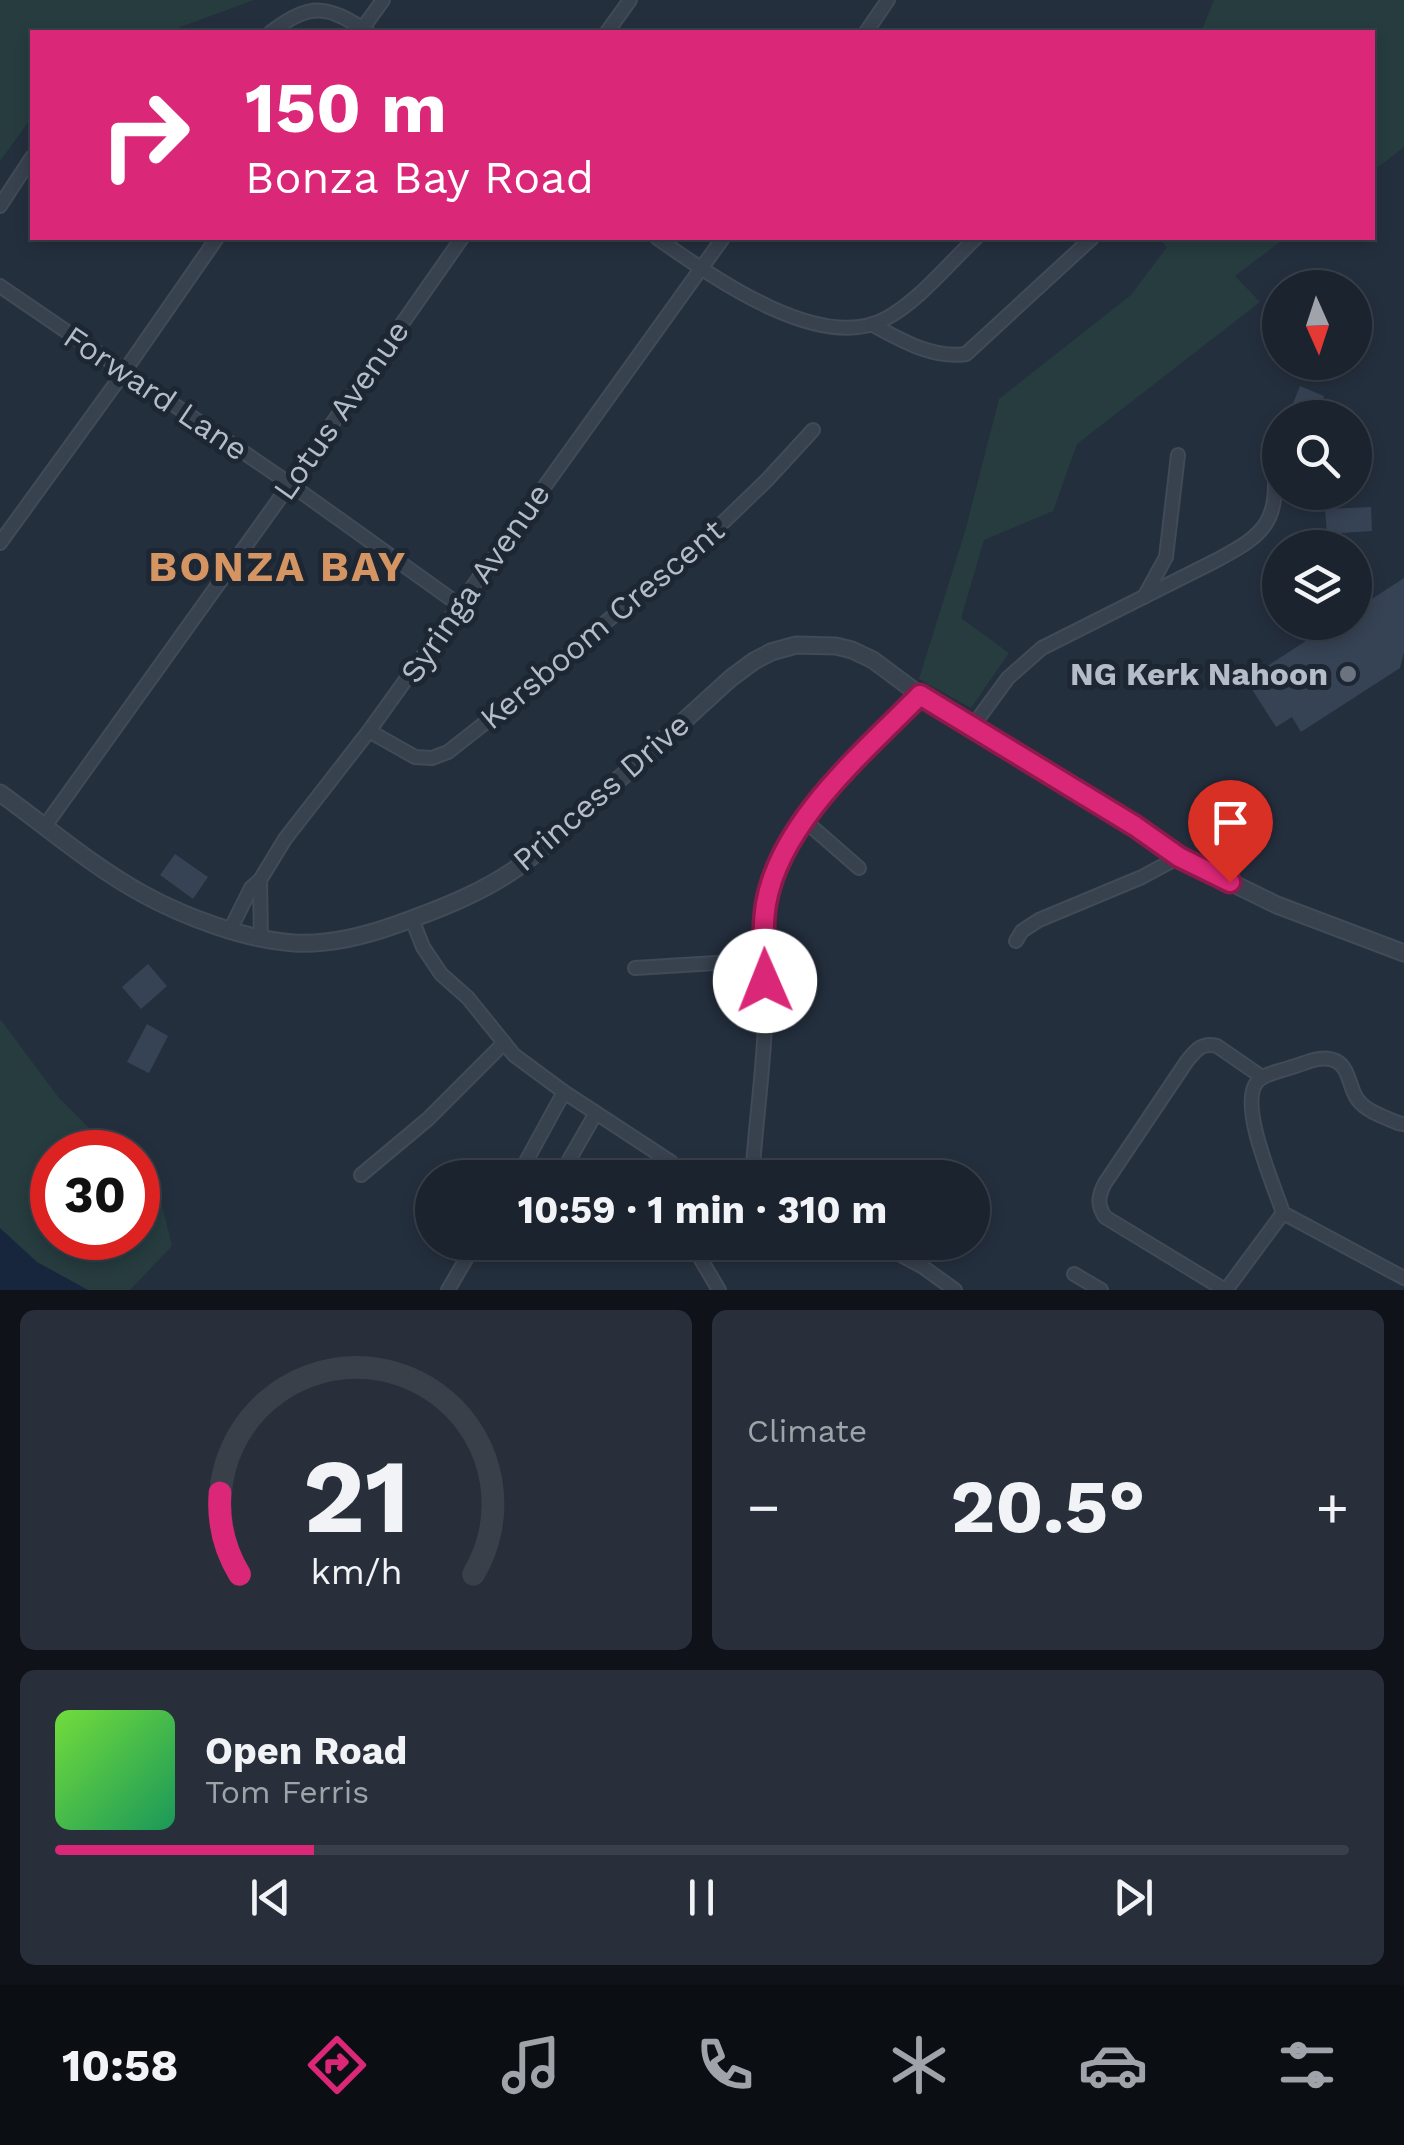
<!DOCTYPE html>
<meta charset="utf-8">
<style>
body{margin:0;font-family:"Work Sans",sans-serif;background:#282f3a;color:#f1f3f6;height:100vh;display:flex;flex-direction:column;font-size:38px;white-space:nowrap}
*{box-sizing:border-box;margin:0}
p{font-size:32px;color:#a0a4aa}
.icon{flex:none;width:55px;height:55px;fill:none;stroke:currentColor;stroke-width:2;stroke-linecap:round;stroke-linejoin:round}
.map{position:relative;height:1290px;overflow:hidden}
.drawer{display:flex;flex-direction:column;gap:20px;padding:20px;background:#0f1319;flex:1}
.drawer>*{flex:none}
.guide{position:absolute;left:30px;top:30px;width:1345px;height:210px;border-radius:0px;box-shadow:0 5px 15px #0003,0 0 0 2px #39404a;background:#db2777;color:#fff;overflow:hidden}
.needle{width:65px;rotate:177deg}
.fabs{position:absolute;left:1262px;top:270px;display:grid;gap:20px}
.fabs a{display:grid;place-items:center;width:110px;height:110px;border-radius:50%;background:#1b232e;box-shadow:0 5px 15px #0003,0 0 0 2px #39404a;font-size:50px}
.speed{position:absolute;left:30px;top:1130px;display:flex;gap:20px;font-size:50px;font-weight:700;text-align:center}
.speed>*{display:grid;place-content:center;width:130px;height:130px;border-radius:50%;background:#1b232e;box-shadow:0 5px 15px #0003,0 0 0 2px #39404a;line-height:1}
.speed .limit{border:15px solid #d22;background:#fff;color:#111}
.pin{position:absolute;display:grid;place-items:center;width:85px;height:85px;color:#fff;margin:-102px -42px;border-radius:50% 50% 50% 0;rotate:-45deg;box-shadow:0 0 10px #0007}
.pin .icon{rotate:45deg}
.me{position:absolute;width:110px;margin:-55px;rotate:359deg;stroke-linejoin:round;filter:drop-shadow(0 0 8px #0008)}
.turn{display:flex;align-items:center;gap:35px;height:210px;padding:0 50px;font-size:45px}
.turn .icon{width:130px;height:130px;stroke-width:2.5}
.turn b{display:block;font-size:70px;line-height:85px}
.big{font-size:75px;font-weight:700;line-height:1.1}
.drawer .widget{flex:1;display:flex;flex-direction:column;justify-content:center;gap:15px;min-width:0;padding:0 35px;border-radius:15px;background:#282f3a}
.drawer .dial{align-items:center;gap:0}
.dial svg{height:260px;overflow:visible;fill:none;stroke:#39404a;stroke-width:7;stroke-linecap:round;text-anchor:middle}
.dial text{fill:#f1f3f6;stroke:none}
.song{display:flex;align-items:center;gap:30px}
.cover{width:120px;height:120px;border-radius:15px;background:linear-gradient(135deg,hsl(100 70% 55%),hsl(150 70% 35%))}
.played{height:10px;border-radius:5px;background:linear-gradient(90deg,#db2777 20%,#39404a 20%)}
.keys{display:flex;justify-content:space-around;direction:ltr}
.heat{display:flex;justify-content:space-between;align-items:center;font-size:55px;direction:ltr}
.drawer .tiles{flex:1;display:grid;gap:20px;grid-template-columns:1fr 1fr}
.widget:last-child{grid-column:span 2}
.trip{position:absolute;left:415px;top:1160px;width:575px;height:100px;border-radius:50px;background:#1b232e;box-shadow:0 5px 15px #0003,0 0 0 2px #39404a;font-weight:700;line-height:100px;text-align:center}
.tab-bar{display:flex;height:160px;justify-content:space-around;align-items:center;background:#0b0e12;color:#a0a4aa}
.tab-bar .icon{width:70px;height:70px}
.tab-bar .on{color:#db2777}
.tab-bar b{font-size:45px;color:#f1f3f6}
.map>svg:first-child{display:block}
.green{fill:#263c3f}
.water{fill:#17263c}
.building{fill:#364354}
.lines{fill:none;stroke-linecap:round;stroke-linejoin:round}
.minor-casing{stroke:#414a57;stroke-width:16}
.tertiary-casing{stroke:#414a57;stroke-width:19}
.minor{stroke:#38414e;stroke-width:12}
.tertiary{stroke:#38414e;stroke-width:15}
.route-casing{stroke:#8e194d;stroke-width:25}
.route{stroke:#db2777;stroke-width:18}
.worship-dot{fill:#6b7280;stroke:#1d2633;stroke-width:4}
.labels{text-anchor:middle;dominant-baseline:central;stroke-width:10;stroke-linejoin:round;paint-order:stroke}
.street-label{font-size:32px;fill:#b4bcc9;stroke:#1d2633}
.poi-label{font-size:32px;font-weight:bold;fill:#b4bcc9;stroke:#1d2633;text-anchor:end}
.district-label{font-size:42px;font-weight:bold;letter-spacing:2.5px;fill:#d59563;stroke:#1d2633}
</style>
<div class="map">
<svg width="1404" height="1290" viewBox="0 0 1404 1290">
<rect width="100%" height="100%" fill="#242f3e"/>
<g class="green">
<path d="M0,0H254L167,32H32V117L0,161Z"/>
<path d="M1214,0H1404V147L1373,171L1372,32H1201Z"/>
<path d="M1158,238H1285L1235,276L1260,302L1077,444L1053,511L984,540L961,618L1009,653L971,708L919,679L966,528L999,399L1131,295L1167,247Z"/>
<path d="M0,1019L59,1098L113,1152H52V1238H138V1177L161,1201L172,1246L130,1290H0Z"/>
</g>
<path class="water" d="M0,1228L37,1262L88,1290H0Z"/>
<g class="building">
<path d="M1300,386L1324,396L1315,418H1287Z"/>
<path d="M1371,507L1372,531L1327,534L1325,509Z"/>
<path d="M1404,578V652L1400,668L1301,732L1292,717L1276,727L1246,680L1335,622H1355V610Z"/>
<path d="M175,854L208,877L193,899L160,875Z"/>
<path d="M148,964L167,986L141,1009L122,987Z"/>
<path d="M147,1024L168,1036L149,1073L127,1062Z"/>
</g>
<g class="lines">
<defs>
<g id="minor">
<path d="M271,32C311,2 327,5 368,32"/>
<path d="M360,32L383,0"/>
<path d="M607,32L630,0"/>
<path d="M866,32L888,0"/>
<path d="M0,206L32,157"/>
<path d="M657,238C710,275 819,354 885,319C918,302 949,263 976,238"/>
<path d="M0,286L290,484L458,604"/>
<path d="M873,325C901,340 933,359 966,354L1092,238"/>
<path d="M0,543L124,372L217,238"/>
<path d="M1144,597L1166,557L1178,455"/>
<path d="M972,727L1008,678L1042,648L1217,560C1266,534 1279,521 1274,464"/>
<path d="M369,731L415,757L432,758L448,752L495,715L712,533L767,480L813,430"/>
<path d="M804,820L859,868"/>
<path d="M45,826L290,484L462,238"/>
<path d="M260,880L261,939"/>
<path d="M412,919L423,947L441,974L468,998L514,1055L564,1092L517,1178"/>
<path d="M230,930L251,888L260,880L285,839L369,731L723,238"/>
<path d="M1016,941L1022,931L1039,920L1142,877L1179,857"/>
<path d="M635,968L764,960"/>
<path d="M564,1092L671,1162L674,1167L673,1178"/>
<path d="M1404,1124L1398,1123C1385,1117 1367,1112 1358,1100C1349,1089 1350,1068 1336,1061C1323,1054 1306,1063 1292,1067C1281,1071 1265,1073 1257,1082C1238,1105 1274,1185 1283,1213L1404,1278"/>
<path d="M361,1175L428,1119L504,1043"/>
<path d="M570,1178L567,1168L569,1160L596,1113"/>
<path d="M752,1178C756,1119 765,1060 766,1001C767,949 758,899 783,851C793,833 807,817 820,801C851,764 886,730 920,695"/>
<path d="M698,1242L700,1258L719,1290"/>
<path d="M877,1242L923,1267L955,1290"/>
<path d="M1074,1274L1101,1290"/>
<path d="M448,1290L476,1242"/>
<path d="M1225,1290L1105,1217C1097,1205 1098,1196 1105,1183L1187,1061C1196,1050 1202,1042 1217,1046L1262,1077"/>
<path d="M1226,1290L1283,1213"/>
</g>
<path id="tertiary" d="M0,793C47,827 92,866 143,894C185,917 246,940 294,943C329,945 365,936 398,924C440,909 484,892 521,865C549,844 575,819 601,795C645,757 688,717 731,678L754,661L771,652L796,645L836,646L852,650L873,660L920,695L1135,826L1179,857L1277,905L1404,953"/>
</defs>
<use href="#minor" class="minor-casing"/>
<use href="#tertiary" class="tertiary-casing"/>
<use href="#minor" class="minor"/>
<use href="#tertiary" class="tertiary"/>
</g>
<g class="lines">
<defs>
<path id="route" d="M765,981C764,956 762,929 766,904C780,822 864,752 920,695L1135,826L1179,857L1230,882"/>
</defs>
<use href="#route" class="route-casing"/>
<use href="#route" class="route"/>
</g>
<circle class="worship-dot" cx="1348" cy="674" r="10"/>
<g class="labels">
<g class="street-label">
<text transform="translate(156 393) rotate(34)">Forward Lane</text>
<text transform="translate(341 410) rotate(-55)">Lotus Avenue</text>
<text transform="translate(475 583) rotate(-55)">Syringa Avenue</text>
<text transform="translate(602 624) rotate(-40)">Kersboom Crescent</text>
<text transform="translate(601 792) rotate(-41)">Princess Drive</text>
</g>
<g class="poi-label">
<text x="1328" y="674">NG Kerk Nahoon</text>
</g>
<g class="district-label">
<text x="278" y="566">BONZA BAY</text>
</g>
</g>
</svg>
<div class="fabs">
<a><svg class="needle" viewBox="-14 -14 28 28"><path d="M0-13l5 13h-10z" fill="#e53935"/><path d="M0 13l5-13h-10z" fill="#a0a4aa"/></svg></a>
<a><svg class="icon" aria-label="search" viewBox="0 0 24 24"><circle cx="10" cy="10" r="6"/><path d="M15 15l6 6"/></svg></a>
<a><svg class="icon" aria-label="layers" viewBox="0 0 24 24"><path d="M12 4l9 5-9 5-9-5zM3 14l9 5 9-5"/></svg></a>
</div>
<div class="speed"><div class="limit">30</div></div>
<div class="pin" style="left:1230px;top:882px;background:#d93025"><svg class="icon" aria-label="arrive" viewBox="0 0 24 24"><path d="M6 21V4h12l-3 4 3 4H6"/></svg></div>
<svg class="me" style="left:765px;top:981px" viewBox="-20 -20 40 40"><circle r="19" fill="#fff"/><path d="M0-13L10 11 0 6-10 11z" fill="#db2777"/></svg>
<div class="trip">10:59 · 1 min · 310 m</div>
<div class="guide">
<div class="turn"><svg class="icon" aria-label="right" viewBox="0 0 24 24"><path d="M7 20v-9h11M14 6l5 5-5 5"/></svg><div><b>150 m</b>Bonza Bay Road</div></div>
</div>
</div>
<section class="drawer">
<div class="tiles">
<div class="widget dial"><svg viewBox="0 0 100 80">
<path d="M14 69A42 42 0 1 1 86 69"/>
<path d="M14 69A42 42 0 0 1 8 44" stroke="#db2777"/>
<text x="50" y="56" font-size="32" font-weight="700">21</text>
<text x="50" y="72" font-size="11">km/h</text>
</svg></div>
<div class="widget"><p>Climate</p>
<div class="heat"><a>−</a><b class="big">20.5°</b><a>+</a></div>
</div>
<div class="widget">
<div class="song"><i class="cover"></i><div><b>Open Road</b><p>Tom Ferris</p></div></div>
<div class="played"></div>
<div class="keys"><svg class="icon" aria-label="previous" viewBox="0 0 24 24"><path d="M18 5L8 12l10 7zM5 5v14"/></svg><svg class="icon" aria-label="pause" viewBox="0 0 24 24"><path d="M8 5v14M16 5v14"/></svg><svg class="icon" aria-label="next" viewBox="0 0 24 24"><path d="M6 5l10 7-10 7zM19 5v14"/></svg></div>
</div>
</div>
</section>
<nav class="tab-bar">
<b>10:58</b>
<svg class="icon on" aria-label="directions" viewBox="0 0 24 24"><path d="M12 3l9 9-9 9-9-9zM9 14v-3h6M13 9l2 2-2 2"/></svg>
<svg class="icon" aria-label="music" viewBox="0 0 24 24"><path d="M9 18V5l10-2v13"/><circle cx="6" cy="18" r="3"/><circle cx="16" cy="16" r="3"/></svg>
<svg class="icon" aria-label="phone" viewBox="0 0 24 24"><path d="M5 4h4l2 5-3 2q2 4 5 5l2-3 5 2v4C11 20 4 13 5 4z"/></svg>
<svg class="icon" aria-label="climate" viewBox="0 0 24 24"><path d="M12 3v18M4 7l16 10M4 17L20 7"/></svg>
<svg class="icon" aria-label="car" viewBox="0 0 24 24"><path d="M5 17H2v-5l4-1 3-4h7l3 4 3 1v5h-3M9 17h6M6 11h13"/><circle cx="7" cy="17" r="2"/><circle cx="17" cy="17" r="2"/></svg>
<svg class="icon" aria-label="filters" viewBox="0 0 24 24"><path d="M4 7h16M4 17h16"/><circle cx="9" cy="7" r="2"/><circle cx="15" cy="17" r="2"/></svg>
</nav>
